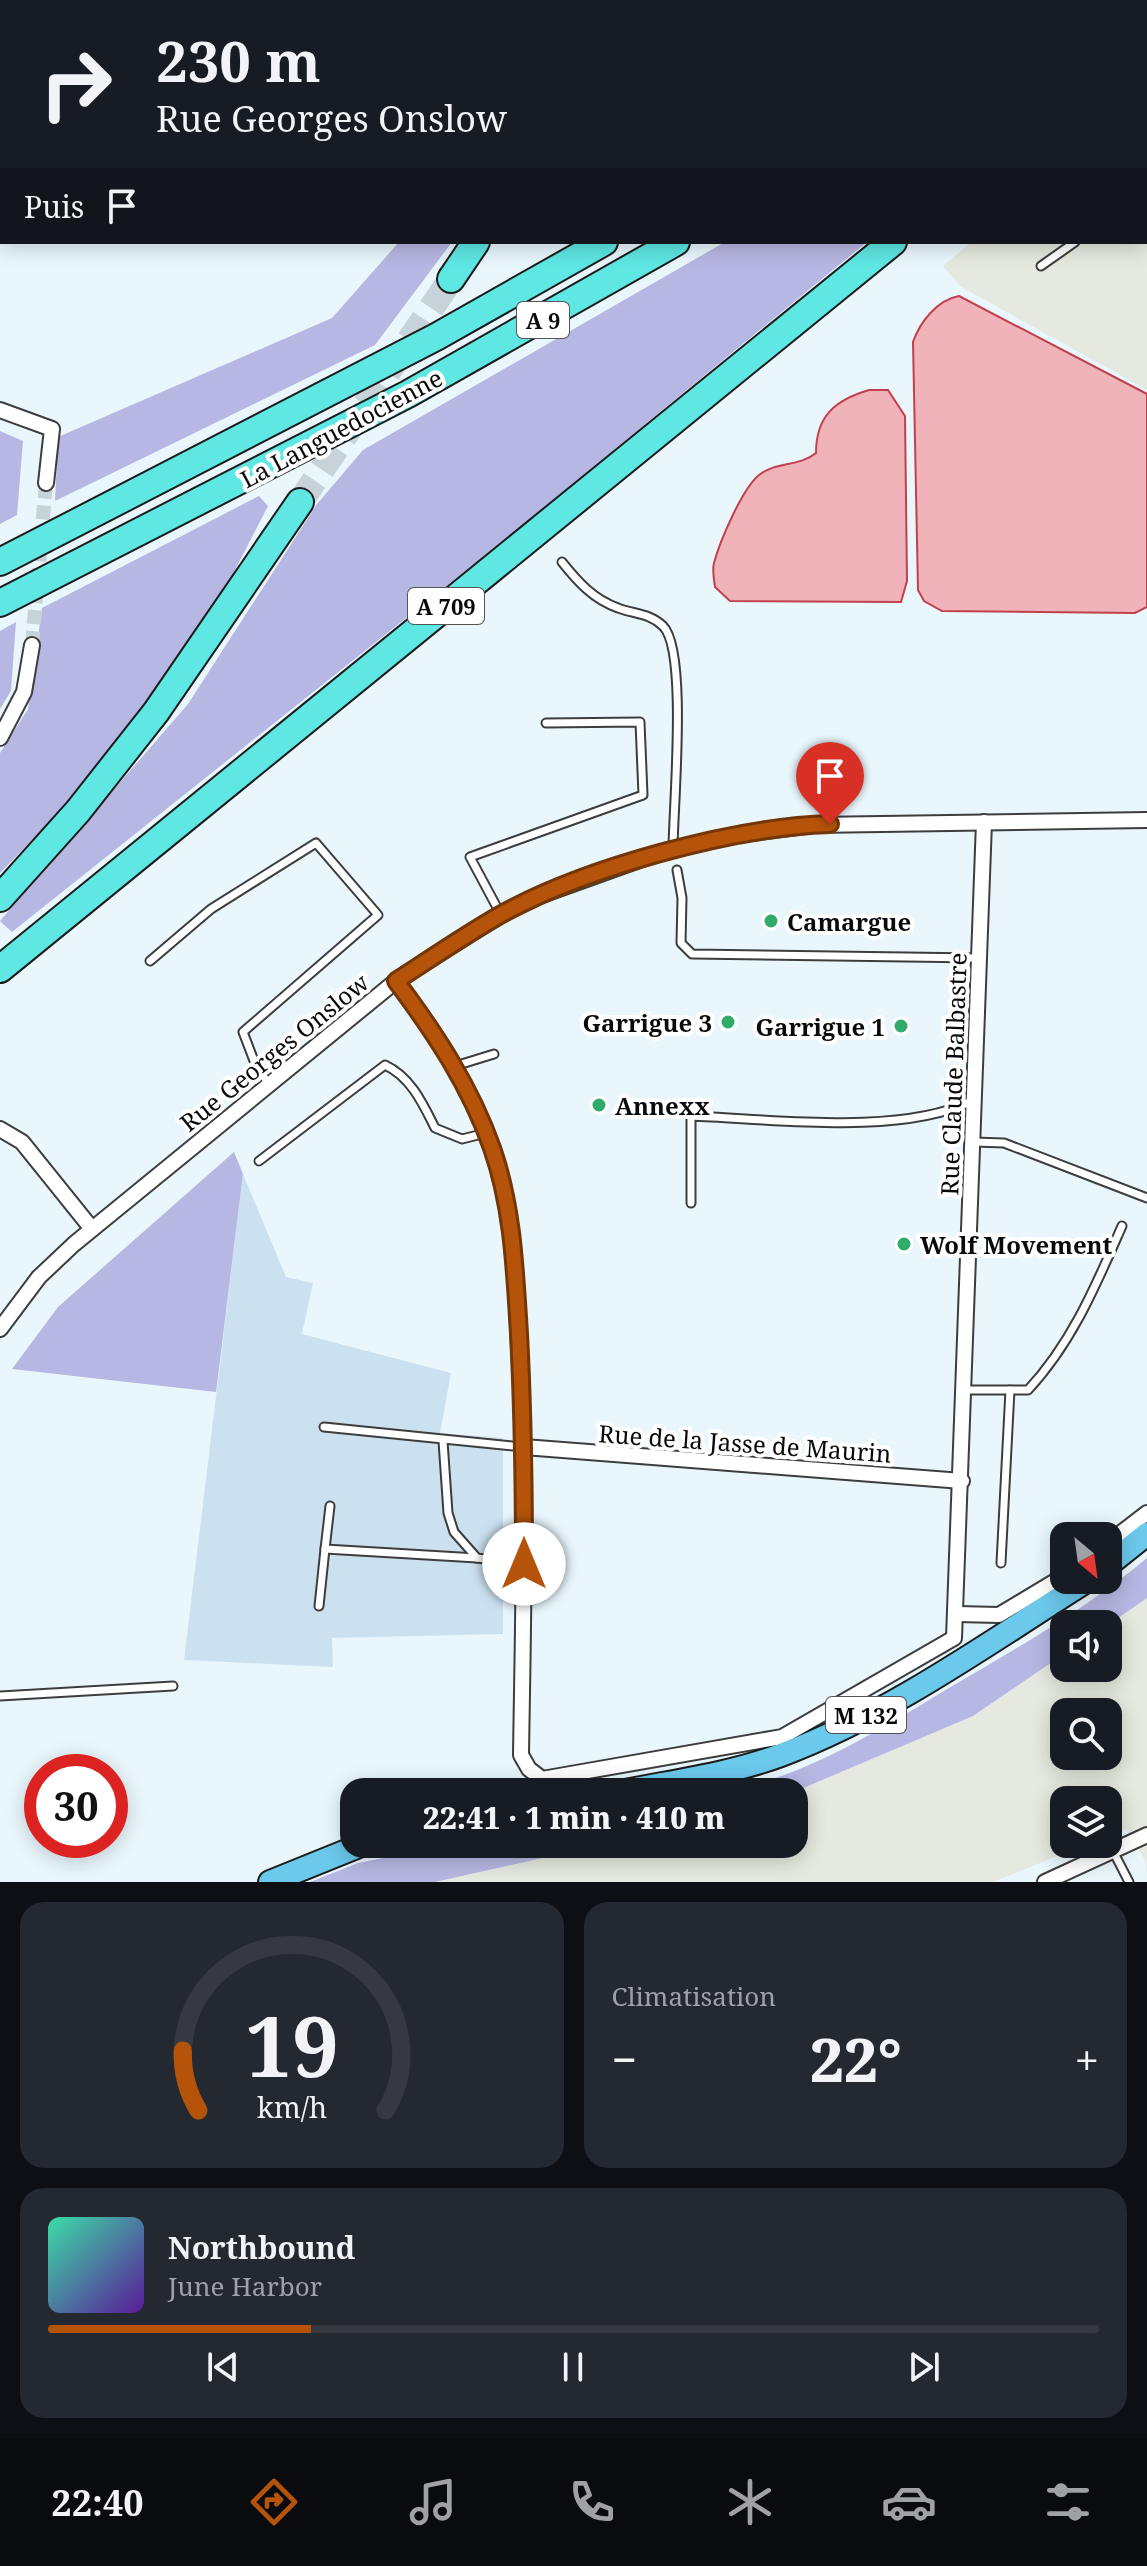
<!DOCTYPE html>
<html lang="fr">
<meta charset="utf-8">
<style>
body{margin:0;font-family:"Noto Serif",serif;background:#242831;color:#f1f3f6;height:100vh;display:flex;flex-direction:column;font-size:30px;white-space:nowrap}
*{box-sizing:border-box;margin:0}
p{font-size:26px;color:#9ea1a6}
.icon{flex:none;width:44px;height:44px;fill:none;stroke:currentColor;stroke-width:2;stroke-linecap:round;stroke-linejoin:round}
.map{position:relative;height:1882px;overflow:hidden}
.drawer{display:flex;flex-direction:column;gap:20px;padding:20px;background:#0d0f14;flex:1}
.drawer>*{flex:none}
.hud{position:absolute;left:0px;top:0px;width:1148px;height:244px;box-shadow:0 4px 20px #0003;background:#171b24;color:#f1f3f6;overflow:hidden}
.needle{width:52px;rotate:151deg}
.buttons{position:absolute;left:1050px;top:1522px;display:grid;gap:16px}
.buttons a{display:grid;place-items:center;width:72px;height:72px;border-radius:16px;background:#171b24;box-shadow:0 4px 20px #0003;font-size:40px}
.speed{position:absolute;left:24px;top:1754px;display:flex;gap:16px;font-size:40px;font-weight:700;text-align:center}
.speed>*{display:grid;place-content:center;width:104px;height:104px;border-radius:50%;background:#171b24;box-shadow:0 4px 20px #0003;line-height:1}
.speed .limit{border:12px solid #d22;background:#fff;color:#111}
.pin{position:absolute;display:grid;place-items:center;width:68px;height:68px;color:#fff;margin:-82px -34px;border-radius:50% 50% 50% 0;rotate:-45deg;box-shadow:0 0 8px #0007}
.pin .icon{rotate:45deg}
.me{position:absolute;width:88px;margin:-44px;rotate:0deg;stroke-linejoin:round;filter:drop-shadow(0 0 6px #0008)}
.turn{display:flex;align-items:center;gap:28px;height:168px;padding:0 24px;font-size:36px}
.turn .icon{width:104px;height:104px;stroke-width:2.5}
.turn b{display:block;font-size:56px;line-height:68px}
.then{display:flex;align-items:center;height:76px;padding:0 24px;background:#0003;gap:16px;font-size:30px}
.big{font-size:60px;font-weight:800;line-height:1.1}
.drawer .card{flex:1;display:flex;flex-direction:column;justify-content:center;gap:12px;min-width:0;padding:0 28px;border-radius:24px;background:#242831}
.drawer .dial{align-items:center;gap:0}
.dial svg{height:208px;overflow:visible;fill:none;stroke:#363941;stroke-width:7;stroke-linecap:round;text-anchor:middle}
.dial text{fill:#f1f3f6;stroke:none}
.song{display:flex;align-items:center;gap:24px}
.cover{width:96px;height:96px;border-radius:12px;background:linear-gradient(135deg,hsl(160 70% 55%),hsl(270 70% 35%))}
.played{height:8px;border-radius:4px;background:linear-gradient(90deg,#b45309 25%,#363941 25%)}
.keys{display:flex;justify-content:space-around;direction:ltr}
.heat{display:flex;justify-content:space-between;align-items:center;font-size:44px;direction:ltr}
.drawer .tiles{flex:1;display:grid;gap:20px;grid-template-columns:1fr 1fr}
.card:last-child{grid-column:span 2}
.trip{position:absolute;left:340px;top:1778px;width:468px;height:80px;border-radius:24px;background:#171b24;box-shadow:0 4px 20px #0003;font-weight:800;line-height:80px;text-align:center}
.tab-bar{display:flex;height:128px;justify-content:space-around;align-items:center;background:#090b0e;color:#9ea1a6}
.tab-bar .icon{width:56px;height:56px}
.tab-bar .active{color:#b45309}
.tab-bar b{font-size:36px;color:#f1f3f6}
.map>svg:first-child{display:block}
.industrial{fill:#e5e9df;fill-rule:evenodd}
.farmland{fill:#cce1f0}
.green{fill:#b7b7e3}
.water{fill:#f0b3ba;stroke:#c0414c;stroke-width:2}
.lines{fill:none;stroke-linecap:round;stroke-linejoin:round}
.stream{stroke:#c0414c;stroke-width:5}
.street-tunnel{stroke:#c8d3d9;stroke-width:14;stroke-dasharray:14 7;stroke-linecap:butt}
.highway-tunnel{stroke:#c8d3d9;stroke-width:26;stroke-dasharray:26 13;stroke-linecap:butt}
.lane-casing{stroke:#3d3d3d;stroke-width:11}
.street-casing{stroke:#3d3d3d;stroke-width:18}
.primary-casing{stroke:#1b1b1b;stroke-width:26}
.highway-casing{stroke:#1b1b1b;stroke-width:30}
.lane{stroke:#fff;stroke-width:7}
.street{stroke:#fff;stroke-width:14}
.primary{stroke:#6bc9ec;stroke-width:22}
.highway{stroke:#5ee7e3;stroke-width:26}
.route-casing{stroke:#753606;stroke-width:20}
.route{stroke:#b45309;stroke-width:14}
.poi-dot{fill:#30ac6a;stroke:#fff;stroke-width:3}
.labels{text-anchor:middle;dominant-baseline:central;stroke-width:8;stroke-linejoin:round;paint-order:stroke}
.shield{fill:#fff;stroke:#545454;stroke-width:2}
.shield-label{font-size:22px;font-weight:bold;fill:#0a0a0a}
.street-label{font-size:24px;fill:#0a0a0a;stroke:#fff}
.poi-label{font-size:24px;font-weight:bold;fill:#0a0a0a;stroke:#fff;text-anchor:start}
</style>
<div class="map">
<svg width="1147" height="1882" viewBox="0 0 1147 1882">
<rect width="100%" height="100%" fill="#e9f7fd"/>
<g class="industrial">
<path d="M1147,131V390L960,286L943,266L972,242H1146Z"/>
<path d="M1147,1598V1882L1146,1862L1126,1829L1108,1836V1800H1064V1844H1087L993,1882H435L605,1844H794V1792L973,1716L1064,1654V1668H1108V1625ZM1064,1712H1108V1756H1064Z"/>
</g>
<path class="farmland" d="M243,1174L286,1277L313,1283L302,1334L451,1373L440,1433L503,1438V1634L332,1638L333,1667L184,1660Z"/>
<g class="green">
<path d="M399,242H452L375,345L55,501L58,437L332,318Z"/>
<path d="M725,242H867L509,536L12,932L0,921L188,704L317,504L363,450Z"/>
<path d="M0,431L23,441L17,515L0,524Z"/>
<path d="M259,496L268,506L217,605L130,728L59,812L0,873V753L28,709L42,608Z"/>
<path d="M16,622L11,691L0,709V631Z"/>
<path d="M234,1152L243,1174L216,1392L12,1369L58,1307Z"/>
<path d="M1147,1558V1598L1108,1625L1064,1624V1654L973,1716L794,1792H724C808,1776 882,1728 954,1685C1021,1646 1087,1608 1147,1558Z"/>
<path d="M455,1844H605L435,1882H310L358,1863Z"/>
</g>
<g class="water">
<path d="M959,296L1147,394V607L1135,613L942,611L924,601L918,590L913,342C920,322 937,300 959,296Z"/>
<path d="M869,390H888L905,416L907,581L901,602L730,601L715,587C714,580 712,570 714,563C720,541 742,489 759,475C777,461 799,467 816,453C816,416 835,400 869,390Z"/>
</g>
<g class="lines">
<path class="stream" d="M1146,112L1147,113"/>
<path class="street-tunnel" d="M32,645L46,483"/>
<path class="highway-tunnel" d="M300,502L451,279"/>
<defs>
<g id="lane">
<path d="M1146,212H1147"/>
<path d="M1041,266L1075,242"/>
<path d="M562,562C578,582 593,599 618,608C633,614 650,613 663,626C688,651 673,808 673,850"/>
<path d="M677,870L682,898L681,943L692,954L978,958"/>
<path d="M501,915L470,857L643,795L640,722L546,723"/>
<path d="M150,961L211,909L316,843L378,915L243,1032L256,1066L269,1084"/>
<path d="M455,1066L494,1054"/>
<path d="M974,1142L1004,1143L1147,1198"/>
<path d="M259,1161L385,1065C411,1077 423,1104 435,1128L462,1139L486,1133"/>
<path d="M691,1203V1116C773,1119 899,1136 972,1101"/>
<path d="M965,1390H1028C1072,1343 1096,1285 1122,1226"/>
<path d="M324,1427L522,1447"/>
<path d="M443,1441L448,1513L454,1532L477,1558L524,1564"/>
<path d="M330,1506L325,1549L477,1558"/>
<path d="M1001,1563L1010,1390"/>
<path d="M319,1606L325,1549"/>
<path d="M0,1696L173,1686"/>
<path d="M1113,1851L1129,1882"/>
</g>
<g id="street">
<path d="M1146,95H1147"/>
<path d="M0,410L52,429L46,483"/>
<path d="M0,738L24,692L32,645"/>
<path d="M396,981C435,1033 471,1086 492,1149C514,1213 516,1280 519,1347C527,1483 523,1619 521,1755L529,1769L542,1779L782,1737L954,1638L984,822"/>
<path d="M0,1129L22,1142L92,1229"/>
<path d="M0,1329L39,1277L74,1244L396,981L501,915L542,895L659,853L737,835L813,825L1147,820"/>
<path d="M524,1447L962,1481"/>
<path d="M1108,1543L1147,1513"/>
<path d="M957,1614L999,1615L1064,1576"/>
<path d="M1045,1882L1147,1835"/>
</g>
<g id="primary">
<path d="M1108,1565L1147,1534"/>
<path d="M620,1792C674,1781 730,1774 781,1755C890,1714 990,1642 1088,1580"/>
<path d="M270,1882L364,1844"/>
</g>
<g id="highway">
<path d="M685,2L687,0"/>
<path d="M978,2L981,0"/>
<path d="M1043,2L1046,0"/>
<path d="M1146,29L1147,28"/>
<path d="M451,279L476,242"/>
<path d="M0,562L436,337L604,242"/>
<path d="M0,603L408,394L676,242"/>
<path d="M0,898L78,811L156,712L300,502"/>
<path d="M0,969L893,242"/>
</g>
</defs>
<use href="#lane" class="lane-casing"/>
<use href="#street" class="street-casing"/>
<use href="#primary" class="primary-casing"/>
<use href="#highway" class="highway-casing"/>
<use href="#lane" class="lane"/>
<use href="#street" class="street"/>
<use href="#primary" class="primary"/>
<use href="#highway" class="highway"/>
</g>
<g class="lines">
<defs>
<path id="route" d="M524,1564C524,1487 523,1411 519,1334C515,1271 513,1208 492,1148C470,1086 435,1033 396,981C430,959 465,935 500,915C584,868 733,827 830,824"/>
</defs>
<use href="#route" class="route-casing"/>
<use href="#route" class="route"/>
</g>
<g class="poi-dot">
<circle cx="771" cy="921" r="8"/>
<circle cx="728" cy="1022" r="8"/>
<circle cx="901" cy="1026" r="8"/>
<circle cx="599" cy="1105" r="8"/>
<circle cx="904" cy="1244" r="8"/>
</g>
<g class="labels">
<g class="shield">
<rect x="517" y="302" width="52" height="36" rx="6"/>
<rect x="408" y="588" width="76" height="36" rx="6"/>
<rect x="826" y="1697" width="80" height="36" rx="6"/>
</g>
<g class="shield-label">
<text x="543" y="320">A 9</text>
<text x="446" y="606">A 709</text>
<text x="866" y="1715">M 132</text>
</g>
<g class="street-label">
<text transform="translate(341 428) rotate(-28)">La Languedocienne</text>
<text transform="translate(274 1052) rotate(-39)">Rue Georges Onslow</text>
<text transform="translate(953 1074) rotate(-88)">Rue Claude Balbastre</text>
<text transform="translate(745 1443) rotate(4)">Rue de la Jasse de Maurin</text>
</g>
<g class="poi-label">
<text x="787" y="921">Camargue</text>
<text x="712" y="1022" text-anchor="end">Garrigue 3</text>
<text x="885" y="1026" text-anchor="end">Garrigue 1</text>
<text x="615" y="1105">Annexx</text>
<text x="920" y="1244">Wolf Movement</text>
</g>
</g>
</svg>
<div class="buttons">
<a><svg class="needle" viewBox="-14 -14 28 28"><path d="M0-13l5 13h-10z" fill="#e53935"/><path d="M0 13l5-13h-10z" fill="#9ea1a6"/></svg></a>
<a><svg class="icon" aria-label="sound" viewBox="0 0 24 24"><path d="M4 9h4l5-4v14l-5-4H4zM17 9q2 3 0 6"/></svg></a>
<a><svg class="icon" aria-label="search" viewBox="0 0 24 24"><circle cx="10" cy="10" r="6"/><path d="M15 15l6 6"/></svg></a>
<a><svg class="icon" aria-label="layers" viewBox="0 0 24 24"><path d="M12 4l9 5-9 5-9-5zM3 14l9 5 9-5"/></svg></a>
</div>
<div class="speed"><div class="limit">30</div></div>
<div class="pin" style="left:830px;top:824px;background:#d93025"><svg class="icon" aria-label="arrive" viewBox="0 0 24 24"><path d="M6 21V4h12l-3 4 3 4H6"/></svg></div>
<svg class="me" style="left:524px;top:1564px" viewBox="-20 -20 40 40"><circle r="19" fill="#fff"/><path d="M0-13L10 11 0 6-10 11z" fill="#b45309"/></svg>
<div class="trip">22:41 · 1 min · 410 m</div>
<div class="hud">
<div class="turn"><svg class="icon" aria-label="right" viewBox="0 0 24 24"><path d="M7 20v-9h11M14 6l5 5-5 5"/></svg><div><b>230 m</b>Rue Georges Onslow</div></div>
<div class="then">Puis<svg class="icon" aria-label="arrive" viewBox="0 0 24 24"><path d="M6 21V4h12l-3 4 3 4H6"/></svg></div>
</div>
</div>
<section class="drawer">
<div class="tiles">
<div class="card dial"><svg viewBox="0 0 100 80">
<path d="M14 69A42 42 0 1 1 86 69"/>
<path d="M14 69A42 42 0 0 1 8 46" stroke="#b45309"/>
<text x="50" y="56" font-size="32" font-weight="700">19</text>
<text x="50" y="72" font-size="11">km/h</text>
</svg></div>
<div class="card"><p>Climatisation</p>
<div class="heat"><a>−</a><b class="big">22°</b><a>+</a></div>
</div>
<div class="card">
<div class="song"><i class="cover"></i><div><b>Northbound</b><p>June Harbor</p></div></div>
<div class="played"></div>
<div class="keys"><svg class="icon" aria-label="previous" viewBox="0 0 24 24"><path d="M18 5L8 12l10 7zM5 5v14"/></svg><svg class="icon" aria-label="pause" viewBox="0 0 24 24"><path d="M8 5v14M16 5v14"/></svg><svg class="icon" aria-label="next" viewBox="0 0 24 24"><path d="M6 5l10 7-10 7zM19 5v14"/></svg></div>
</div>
</div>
</section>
<nav class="tab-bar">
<b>22:40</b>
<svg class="icon active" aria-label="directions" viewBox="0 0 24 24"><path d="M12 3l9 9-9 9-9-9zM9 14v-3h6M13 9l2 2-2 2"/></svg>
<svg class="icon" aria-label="music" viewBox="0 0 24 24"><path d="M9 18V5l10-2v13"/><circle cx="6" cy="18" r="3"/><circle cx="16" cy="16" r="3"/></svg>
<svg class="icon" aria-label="phone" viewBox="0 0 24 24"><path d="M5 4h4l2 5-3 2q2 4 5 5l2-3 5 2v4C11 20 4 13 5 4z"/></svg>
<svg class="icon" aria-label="climate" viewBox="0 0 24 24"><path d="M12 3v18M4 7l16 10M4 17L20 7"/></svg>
<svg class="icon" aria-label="car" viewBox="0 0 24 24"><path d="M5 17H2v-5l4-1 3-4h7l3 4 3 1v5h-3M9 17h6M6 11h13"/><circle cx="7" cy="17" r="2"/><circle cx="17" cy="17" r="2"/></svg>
<svg class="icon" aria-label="filters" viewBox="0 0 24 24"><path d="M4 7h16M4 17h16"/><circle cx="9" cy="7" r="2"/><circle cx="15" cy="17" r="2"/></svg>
</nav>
